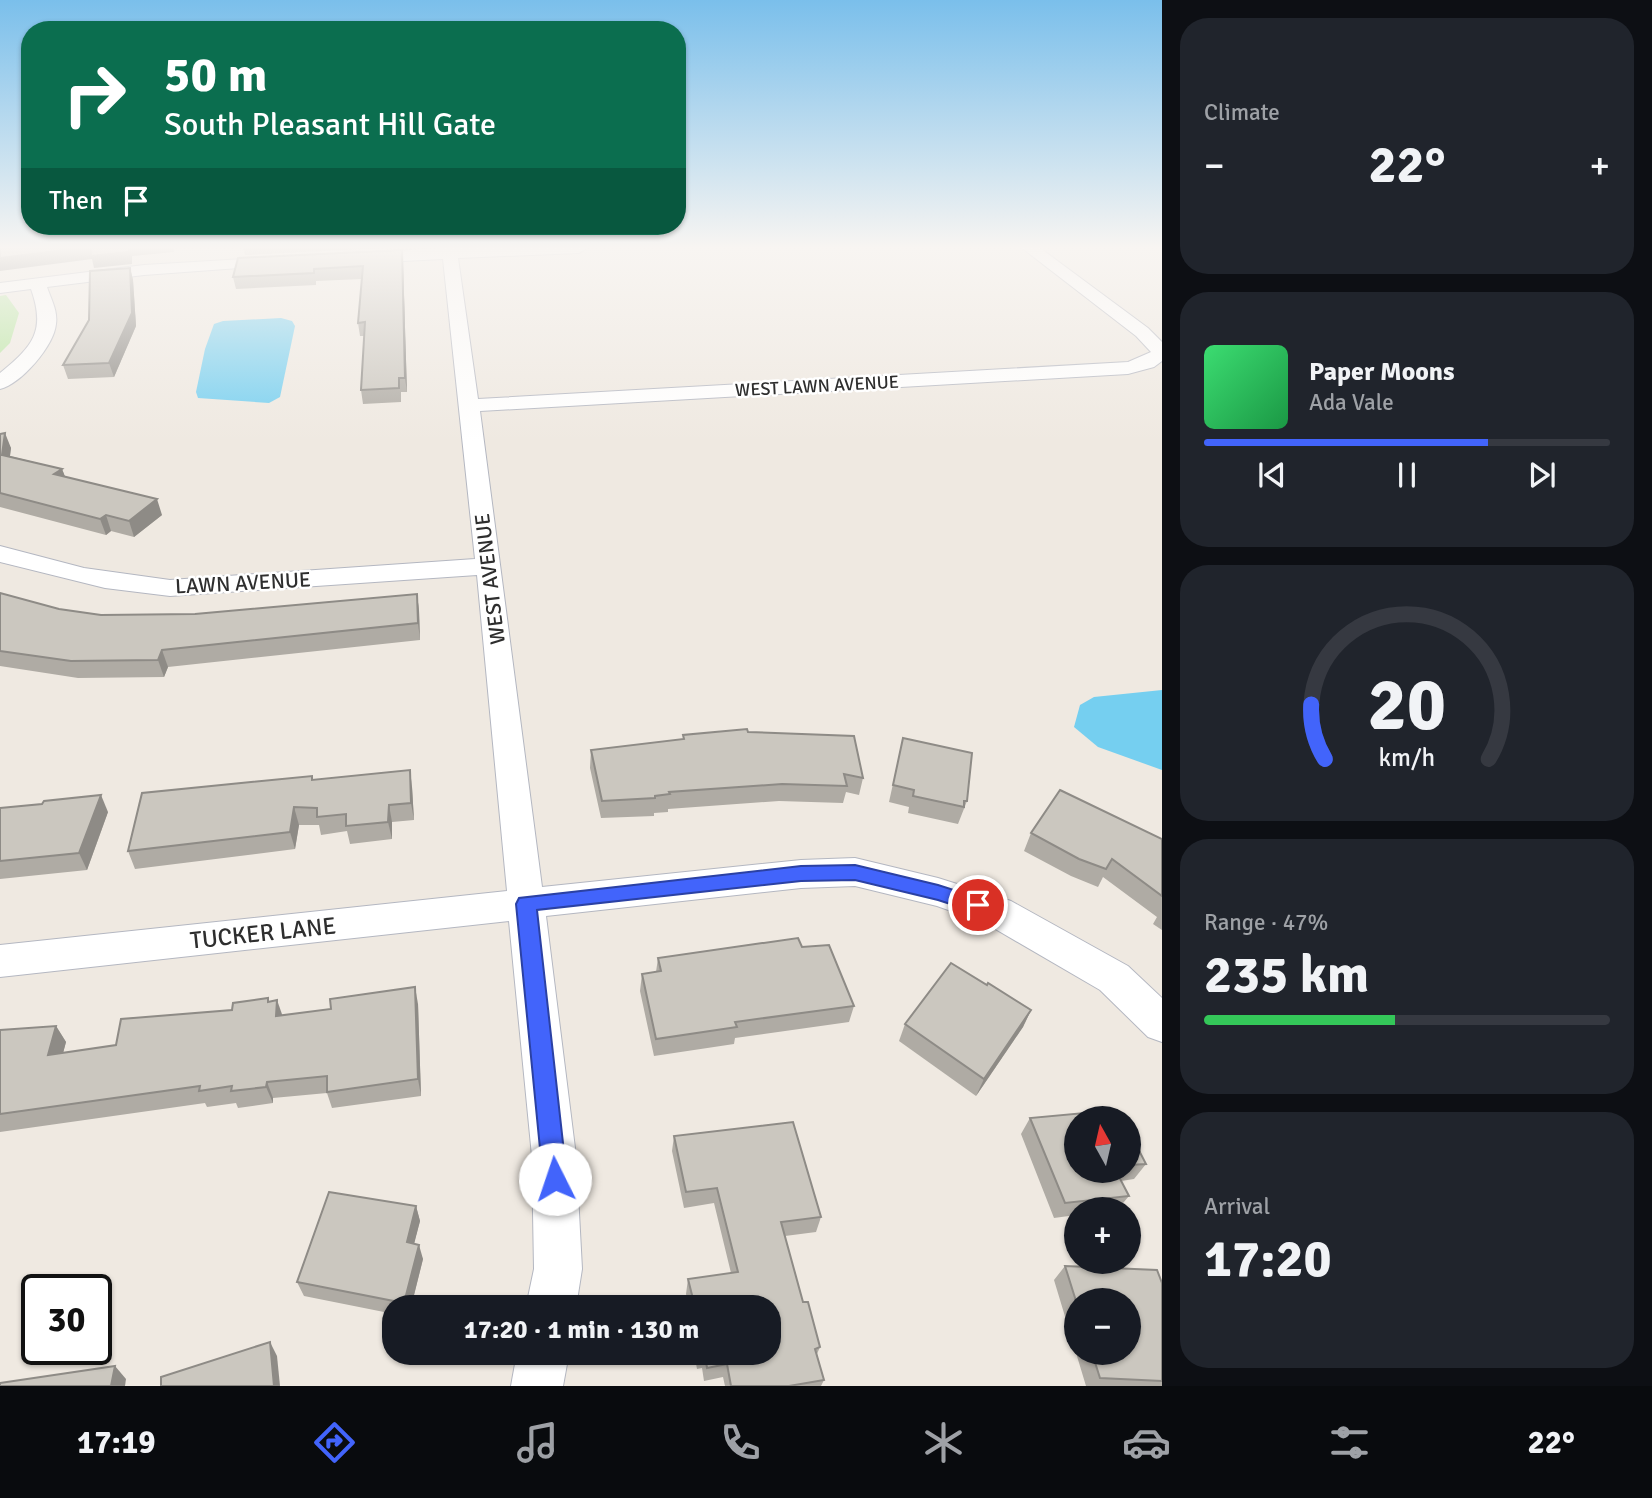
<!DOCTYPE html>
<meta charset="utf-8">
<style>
body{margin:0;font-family:Signika,sans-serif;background:#20242c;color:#f1f3f6;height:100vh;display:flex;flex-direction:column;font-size:26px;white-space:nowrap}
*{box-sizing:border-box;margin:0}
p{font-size:23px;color:#9ea1a6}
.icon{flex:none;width:38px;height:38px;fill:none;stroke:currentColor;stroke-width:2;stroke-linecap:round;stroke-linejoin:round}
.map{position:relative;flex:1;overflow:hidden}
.details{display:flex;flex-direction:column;gap:18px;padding:18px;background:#0d0f14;width:490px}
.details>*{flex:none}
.hud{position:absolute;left:21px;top:21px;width:665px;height:214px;border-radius:28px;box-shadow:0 2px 5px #0004;background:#0b6e4f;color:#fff;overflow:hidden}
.needle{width:46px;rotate:352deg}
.tools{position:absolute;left:1064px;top:1106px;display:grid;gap:14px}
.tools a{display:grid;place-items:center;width:77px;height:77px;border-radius:50%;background:#171b24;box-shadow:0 2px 5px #0004;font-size:35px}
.speed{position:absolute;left:21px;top:1274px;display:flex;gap:14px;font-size:35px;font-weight:700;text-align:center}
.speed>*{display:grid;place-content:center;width:91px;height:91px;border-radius:50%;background:#171b24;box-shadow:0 2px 5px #0004;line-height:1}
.speed .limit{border:4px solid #111;border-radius:10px;background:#fff;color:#111}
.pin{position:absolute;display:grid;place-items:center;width:60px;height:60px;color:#fff;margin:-30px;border:4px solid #fff;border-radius:50%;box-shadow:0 2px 7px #0007}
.me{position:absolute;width:77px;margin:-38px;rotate:356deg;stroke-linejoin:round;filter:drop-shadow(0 0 5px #0008)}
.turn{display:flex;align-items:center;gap:24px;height:147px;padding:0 28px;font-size:32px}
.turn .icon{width:91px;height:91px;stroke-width:2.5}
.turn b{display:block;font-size:49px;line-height:60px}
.then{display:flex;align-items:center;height:66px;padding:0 28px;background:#0003;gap:14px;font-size:26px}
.big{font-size:52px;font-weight:800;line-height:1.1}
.details .tile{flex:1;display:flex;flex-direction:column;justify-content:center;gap:10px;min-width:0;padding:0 24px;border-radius:28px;background:#20242c}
.details .dial{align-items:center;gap:0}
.dial svg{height:182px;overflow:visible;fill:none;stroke:#363941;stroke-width:7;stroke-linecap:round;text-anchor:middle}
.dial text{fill:#f1f3f6;stroke:none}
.song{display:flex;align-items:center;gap:21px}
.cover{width:84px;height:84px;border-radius:10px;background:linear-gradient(135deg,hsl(140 70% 55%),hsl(140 70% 35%))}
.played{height:7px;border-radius:4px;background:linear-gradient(90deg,#4264fb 70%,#363941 70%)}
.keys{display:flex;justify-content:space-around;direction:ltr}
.heat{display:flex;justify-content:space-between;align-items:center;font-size:38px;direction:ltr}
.charge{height:10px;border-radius:5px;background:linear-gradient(90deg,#34c759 47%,#363941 0)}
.trip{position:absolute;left:382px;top:1295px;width:399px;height:70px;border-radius:28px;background:#171b24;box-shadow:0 2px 5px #0004;font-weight:800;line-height:70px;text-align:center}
.dock{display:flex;height:112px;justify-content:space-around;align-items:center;background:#090b0e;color:#9ea1a6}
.dock .icon{width:49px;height:49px}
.dock .active{color:#4264fb}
.dock b{font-size:32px;color:#f1f3f6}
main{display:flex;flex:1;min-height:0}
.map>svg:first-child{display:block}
.green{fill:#b6e59e}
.water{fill:#75cff0}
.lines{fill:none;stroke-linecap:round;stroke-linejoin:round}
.minor-casing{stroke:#b4b7c1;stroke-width:2}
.minor{fill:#fff;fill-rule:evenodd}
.wall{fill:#afaba4;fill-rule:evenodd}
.shaded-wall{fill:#8e8b86}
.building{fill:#cbc7bf;stroke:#8e8b86;stroke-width:2}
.route{fill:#4264fb;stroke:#2b41a3;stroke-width:2}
.labels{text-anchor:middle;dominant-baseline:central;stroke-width:5;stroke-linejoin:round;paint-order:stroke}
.far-street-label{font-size:18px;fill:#2e2e2e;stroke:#fff}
.street-label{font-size:21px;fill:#2e2e2e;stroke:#fff}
.near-street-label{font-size:24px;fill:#2e2e2e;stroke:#fff}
</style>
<main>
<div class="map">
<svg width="1162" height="1386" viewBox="0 0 1162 1386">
<rect width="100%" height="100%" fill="#efe9e1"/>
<path class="green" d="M6,295L19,313L10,343L0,353V296Z"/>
<g class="water">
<path d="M281,318L292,321L295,326L280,397L269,403L198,398L196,392L205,349L214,324L223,321Z"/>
<path d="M1162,690V770L1098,747L1074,727L1080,705L1094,697Z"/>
</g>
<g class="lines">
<defs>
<g id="minor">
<path d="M441,248H587L579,253L458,258L478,399L1128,362L1151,352L1136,336L1022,248H1040L1148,328L1162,342V361L1154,367L1128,374L480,411L542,887L801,860L855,858L938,878L1011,901L1128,966L1162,998V1042L1148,1037L1100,990L985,923L937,906L855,886L801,888L546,916L576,1156L582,1269L576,1307H526L534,1269L532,1156L509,921L0,977V945L507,891L477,575L170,596L105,588L0,562V546L84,568L170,580L475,559L443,259L363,263L355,258L363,253Z"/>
<path d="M275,257L283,262L281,265L144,275L47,287C51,299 58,311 56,324C54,346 21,384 0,389V373C33,346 46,331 31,289L0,293V283L144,265Z"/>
<path d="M517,1353H569L563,1386H511Z"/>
</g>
</defs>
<use href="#minor" class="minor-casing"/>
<use href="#minor" class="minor"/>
</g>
<g class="wall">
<path d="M243,248H385L245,255Z"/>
<path d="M238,258L403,263L407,392H401V402L363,404L361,390L364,336H360L358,323L362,279L316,281V285L236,289L233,277Z"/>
<path d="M130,268L133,280L136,326L114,377L68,379L63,365Z"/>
<path d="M0,434L11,448L10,456L62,469L65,477L162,515L134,537L111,531L106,535L0,507Z"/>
<path d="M0,593L59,609L101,615L195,614L417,594L419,611L420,640L168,667L164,677L78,678L0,666Z"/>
<path d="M748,732L863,778L859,795L846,792L843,803L779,801L668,809V812L654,813V816L601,818L590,768L591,750L683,739V735Z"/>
<path d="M903,738L967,801L958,824L908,813L909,807L889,802Z"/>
<path d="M312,776L313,779L412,787L414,820L392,822V839L350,844L347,831L321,835L319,825H299L295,849L135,869L128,851Z"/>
<path d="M0,808L108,812L87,870L0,879Z"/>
<path d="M1031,833L1162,839V930L1153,924L1157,917L1103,877L1098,887L1071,876L1024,851Z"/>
<path d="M802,947L854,1006L849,1022L735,1038L734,1044L654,1056L640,991L642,974L656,972L658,958Z"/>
<path d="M987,985L1031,1010L1023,1027L976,1096L899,1041L905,1024Z"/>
<path d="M268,998L269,1001L282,1015L418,1004L421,1096L332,1108L327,1093L273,1098V1103L238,1108L236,1103L207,1107L205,1103L0,1132V1030L56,1026L66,1042L63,1053L116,1045Z"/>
<path d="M1030,1118L1076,1171H1129V1131L1146,1164L1134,1179L1121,1181L1129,1196L1118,1209H1076V1215L1054,1218L1021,1134Z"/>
<path d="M674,1136L821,1217L816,1232L785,1236L803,1302L820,1347L817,1354L824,1380L821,1386H725L723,1377L704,1381L702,1368L697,1369L694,1353H768V1307H689L686,1294L688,1279L731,1273L714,1203L684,1208L672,1151Z"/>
<path d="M416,1206L420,1221L414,1243L423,1259L411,1307H394V1314L304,1296L297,1282Z"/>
<path d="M1065,1266L1162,1283V1386H1086L1054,1280ZM1076,1300L1129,1353H1076Z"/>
</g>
<g class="shaded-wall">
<path d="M83,248H174V252L132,256V264L94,268L92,259L0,271V258Z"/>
<path d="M402,250L403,263L407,392L405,378Z"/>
<path d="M130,268L133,280L136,326L114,377L109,363Z"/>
<path d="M5,433L11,448L8,470L2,455Z"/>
<path d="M62,469L68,484L54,474Z"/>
<path d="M157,499L162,515L134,537L129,521Z"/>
<path d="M106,515L111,531L106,535L100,519Z"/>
<path d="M417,594L419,611L420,640L418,623Z"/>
<path d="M162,650L168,667L164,677L158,660Z"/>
<path d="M410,770L412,787L414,820L411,803Z"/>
<path d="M101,795L108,812L87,870L79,853Z"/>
<path d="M389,805L392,822V839L388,822Z"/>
<path d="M294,807L299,825L295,849L290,832Z"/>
<path d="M415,987L418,1004L421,1096L418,1079Z"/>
<path d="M277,1000L283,1017L276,1016Z"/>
<path d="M1031,1010L1023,1027L976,1096L984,1079Z"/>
<path d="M56,1026L66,1042L58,1072L48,1055Z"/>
<path d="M267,1082L273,1098V1103L266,1087Z"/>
<path d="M416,1206L420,1221L411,1256L407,1242Z"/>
<path d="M419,1245L423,1259L411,1307H405L404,1303Z"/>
<path d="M270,1342L277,1356L280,1386H274Z"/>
<path d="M115,1366L126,1379L125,1386H111Z"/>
</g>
<g class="building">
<path d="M0,248H83L0,258Z"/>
<path d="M91,248H129V252L91,256Z"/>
<path d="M402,250L405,378H399V388L361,390L365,322L358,323L363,266L314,269V273L233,277L238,258Z"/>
<path d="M130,268L132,313L109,363L63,365L89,320L90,271Z"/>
<path d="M5,433L2,455L62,469L54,474L157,499L129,521L106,515L100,519L0,493V434Z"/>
<path d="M0,593L59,609L101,615L195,614L417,594L418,623L162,650L158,660L71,661L0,651Z"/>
<path d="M747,729L748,732L854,736L863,778L844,774L847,786L782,784L669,792L670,794L655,796V798L602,801L591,750L684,739L683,735Z"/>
<path d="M903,738L972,753L967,801H964V807L913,796L914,790L893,785Z"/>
<path d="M410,770L411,803L389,805L388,822L346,826V814L317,817V808L294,807L290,832L128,851L142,793L312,776V780Z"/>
<path d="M1060,790L1162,839V896L1112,859L1106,869L1079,859L1031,833Z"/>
<path d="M101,795L79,853L0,861V808L42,804L44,801Z"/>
<path d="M798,938L802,947L829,945L854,1006L735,1022L737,1027L656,1039L642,974L661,971L658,958Z"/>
<path d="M951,963L987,985L988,983L1031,1010L984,1079L905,1024Z"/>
<path d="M415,987L418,1079L327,1092V1076L267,1082L266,1087L231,1091L232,1086L199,1091L200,1086L0,1114V1030L56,1026L48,1055L116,1045L121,1019L232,1010L233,1003L268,998V1002L277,1000L276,1016L331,1009L330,999Z"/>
<path d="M1117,1110L1122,1118H1076V1171H1116L1129,1196L1065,1203L1030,1118Z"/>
<path d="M793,1122L821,1217L781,1222L803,1302H808L820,1347L815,1349L824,1380L789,1386H731L727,1364L707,1368L705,1355L700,1356L699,1353H768V1307H695L688,1279L738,1272L717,1188L686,1192L674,1136Z"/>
<path d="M1129,1131L1146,1164L1129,1165Z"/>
<path d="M329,1192L416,1206L407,1242L419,1245L404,1303L297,1282Z"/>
<path d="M1065,1266L1157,1270L1162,1283V1381L1100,1378L1092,1353H1129V1300L1076,1301Z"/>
<path d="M270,1342L274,1386H161V1377Z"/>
<path d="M115,1366L111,1386H0V1383Z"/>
</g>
<linearGradient id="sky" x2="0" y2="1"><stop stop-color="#7abfeb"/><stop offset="0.56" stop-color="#f8f5f2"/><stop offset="1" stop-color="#f8f5f2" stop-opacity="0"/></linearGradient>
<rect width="1162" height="442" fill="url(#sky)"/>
<path class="route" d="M855,865L938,885L985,900L988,905L985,911L978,913L938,900L855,880L801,881L537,910L567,1179L564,1188L555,1191L546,1188L543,1179L516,904L519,898L801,866Z"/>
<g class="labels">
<g class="far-street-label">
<text transform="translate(817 386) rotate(-3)">WEST LAWN AVENUE</text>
</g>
<g class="street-label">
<text transform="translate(490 579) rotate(-97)">WEST AVENUE</text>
<text transform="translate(243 583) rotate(-3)">LAWN AVENUE</text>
</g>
<g class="near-street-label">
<text transform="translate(263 933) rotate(-6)">TUCKER LANE</text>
</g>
</g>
</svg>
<div class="tools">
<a><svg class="needle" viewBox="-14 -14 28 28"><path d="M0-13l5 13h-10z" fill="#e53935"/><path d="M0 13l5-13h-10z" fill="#9ea1a6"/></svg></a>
<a>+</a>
<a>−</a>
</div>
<div class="speed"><div class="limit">30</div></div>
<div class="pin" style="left:978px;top:905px;background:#d93025"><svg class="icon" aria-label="arrive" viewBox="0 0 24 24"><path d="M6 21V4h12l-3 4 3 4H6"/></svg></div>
<svg class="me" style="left:555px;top:1179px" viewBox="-20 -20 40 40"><circle r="19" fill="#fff"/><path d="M0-13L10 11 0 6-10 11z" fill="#4264fb"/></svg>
<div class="trip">17:20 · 1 min · 130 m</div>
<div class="hud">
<div class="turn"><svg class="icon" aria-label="right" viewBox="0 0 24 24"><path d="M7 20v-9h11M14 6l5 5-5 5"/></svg><div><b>50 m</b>South Pleasant Hill Gate</div></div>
<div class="then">Then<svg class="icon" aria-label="arrive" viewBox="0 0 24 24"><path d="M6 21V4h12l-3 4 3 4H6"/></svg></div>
</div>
</div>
<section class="details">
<div class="tile"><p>Climate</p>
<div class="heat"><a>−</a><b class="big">22°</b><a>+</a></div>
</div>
<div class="tile">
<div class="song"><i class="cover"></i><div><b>Paper Moons</b><p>Ada Vale</p></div></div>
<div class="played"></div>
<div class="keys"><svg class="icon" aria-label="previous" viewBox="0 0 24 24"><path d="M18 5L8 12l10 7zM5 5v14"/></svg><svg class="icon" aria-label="pause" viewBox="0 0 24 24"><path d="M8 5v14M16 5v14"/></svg><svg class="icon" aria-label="next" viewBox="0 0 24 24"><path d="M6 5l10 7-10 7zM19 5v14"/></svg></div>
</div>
<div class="tile dial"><svg viewBox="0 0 100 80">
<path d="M14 69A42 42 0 1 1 86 69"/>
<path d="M14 69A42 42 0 0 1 8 45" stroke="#4264fb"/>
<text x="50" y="56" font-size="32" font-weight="700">20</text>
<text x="50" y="72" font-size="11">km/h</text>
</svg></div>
<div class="tile"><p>Range · 47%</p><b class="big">235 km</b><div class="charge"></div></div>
<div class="tile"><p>Arrival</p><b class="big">17:20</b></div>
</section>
</main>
<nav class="dock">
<b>17:19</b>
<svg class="icon active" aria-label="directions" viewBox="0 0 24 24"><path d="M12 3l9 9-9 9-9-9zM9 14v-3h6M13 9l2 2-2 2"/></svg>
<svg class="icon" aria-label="music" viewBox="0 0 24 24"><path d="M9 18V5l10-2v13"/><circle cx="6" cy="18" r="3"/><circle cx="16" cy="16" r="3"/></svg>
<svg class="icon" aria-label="phone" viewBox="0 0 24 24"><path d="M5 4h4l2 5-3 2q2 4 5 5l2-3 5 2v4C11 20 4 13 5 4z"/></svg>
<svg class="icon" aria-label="climate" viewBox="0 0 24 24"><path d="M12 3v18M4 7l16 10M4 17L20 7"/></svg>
<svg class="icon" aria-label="car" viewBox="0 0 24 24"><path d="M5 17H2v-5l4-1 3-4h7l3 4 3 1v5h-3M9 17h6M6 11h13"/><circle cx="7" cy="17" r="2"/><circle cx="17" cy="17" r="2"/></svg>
<svg class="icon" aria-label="filters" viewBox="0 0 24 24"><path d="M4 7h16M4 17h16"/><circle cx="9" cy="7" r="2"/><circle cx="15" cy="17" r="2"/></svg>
<b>22°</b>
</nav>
